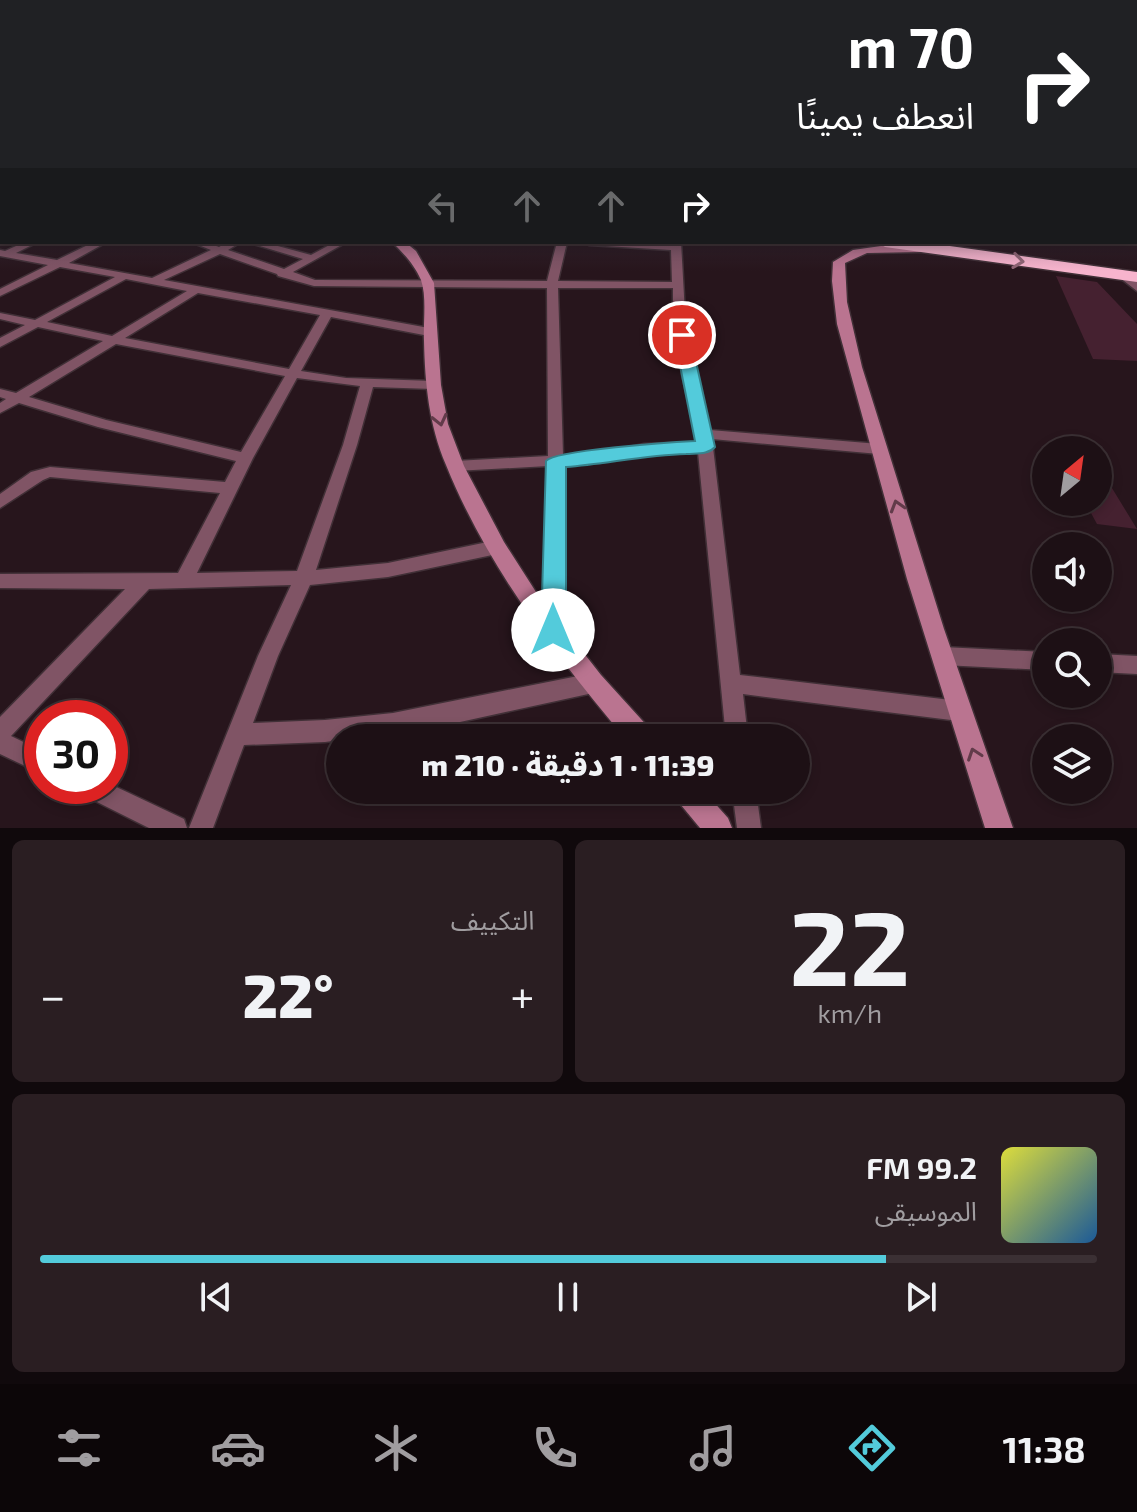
<!DOCTYPE html>
<html lang="ar">
<meta charset="utf-8">
<style>
body{margin:0;font-family:"Exo 2","Noto Sans Arabic",sans-serif;background:#2a1e22;color:#f1f3f6;direction:rtl;height:100vh;display:flex;flex-direction:column;font-size:30px;white-space:nowrap}
*{box-sizing:border-box;margin:0}
p{font-size:26px;color:#a09da0}
.icon{flex:none;width:44px;height:44px;fill:none;stroke:currentColor;stroke-width:2;stroke-linecap:round;stroke-linejoin:round}
.map{position:relative;height:828px;overflow:hidden;direction:ltr}
.side{display:flex;flex-direction:column;gap:12px;padding:12px;background:#10090c;flex:1}
.side>*{flex:none}
.banner{position:absolute;left:0px;top:0px;width:1138px;height:244px;box-shadow:0 4px 12px #0003,0 0 0 2px #3b3034;direction:rtl;background:#202124;color:#fff;overflow:hidden}
.needle{width:52px;rotate:29deg}
.buttons{position:absolute;left:1032px;top:436px;display:grid;gap:16px}
.buttons a{display:grid;place-items:center;width:80px;height:80px;border-radius:50%;background:#1d1015;box-shadow:0 4px 12px #0003,0 0 0 2px #3b3034;font-size:40px}
.speed{position:absolute;left:24px;top:700px;display:flex;gap:16px;font-size:40px;font-weight:700;text-align:center}
.speed>*{display:grid;place-content:center;width:104px;height:104px;border-radius:50%;background:#1d1015;box-shadow:0 4px 12px #0003,0 0 0 2px #3b3034;line-height:1}
.speed .limit{border:12px solid #d22;background:#fff;color:#111}
.pin{position:absolute;display:grid;place-items:center;width:68px;height:68px;color:#fff;margin:-34px;border:4px solid #fff;border-radius:50%;box-shadow:0 2px 8px #0007}
.me{position:absolute;width:88px;margin:-44px;rotate:0deg;stroke-linejoin:round;filter:drop-shadow(0 0 6px #0008)}
.turn{display:flex;align-items:center;gap:28px;height:168px;padding:0 32px;font-size:36px}
.turn .icon{width:104px;height:104px;stroke-width:2.5}
.turn b{display:block;font-size:56px;line-height:68px}
.lanes{display:flex;align-items:center;height:76px;padding:0 32px;background:#0003;justify-content:center;gap:40px;direction:ltr}
.lanes .off{opacity:.35}
.big{font-size:60px;font-weight:800;line-height:1.1}
.side .tile{flex:1;display:flex;flex-direction:column;justify-content:center;gap:12px;min-width:0;padding:0 28px;border-radius:12px;background:#2a1e22}
.side .dial{align-items:center;gap:0}
.dial b{font-size:104px;line-height:1}
.song{display:flex;align-items:center;gap:24px}
.cover{width:96px;height:96px;border-radius:12px;background:linear-gradient(135deg,hsl(60 70% 55%),hsl(210 70% 35%))}
.played{height:8px;border-radius:4px;background:linear-gradient(90deg,#53cbdb 80%,#3b3034 80%)}
.keys{display:flex;justify-content:space-around;direction:ltr}
.heat{display:flex;justify-content:space-between;align-items:center;font-size:44px;direction:ltr}
.side .tiles{flex:1;display:grid;gap:12px;grid-template-columns:1fr 1fr}
.tile:last-child{grid-column:span 2}
.trip{position:absolute;left:326px;top:724px;width:484px;height:80px;border-radius:40px;background:#1d1015;box-shadow:0 4px 12px #0003,0 0 0 2px #3b3034;font-weight:800;line-height:80px;text-align:center;direction:rtl}
.tabs{display:flex;height:128px;justify-content:space-around;align-items:center;background:#0c0608;color:#a09da0}
.tabs .icon{width:56px;height:56px}
.tabs .selected{color:#53cbdb}
.tabs b{font-size:36px;color:#f1f3f6}
.map>svg:first-child{display:block}
.green{fill:#452130}
.lines{fill:none;stroke-linecap:round;stroke-linejoin:round}
.street-casing{stroke:#413037;stroke-width:3}
.secondary-casing{stroke:#413037;stroke-width:3}
.highway-casing{stroke:#413037;stroke-width:3}
.street{fill:#805465;fill-rule:evenodd}
.secondary{fill:#ba7490;fill-rule:evenodd}
.highway{fill:#f7b4cd;fill-rule:evenodd}
.oneway{stroke:#8f6474}
.oneway2{stroke:#623b4a}
.route{fill:#53cbdb;stroke:#36848e;stroke-width:2}
</style>
<div class="map">
<svg width="1137" height="828" viewBox="0 0 1137 828">
<rect width="100%" height="100%" fill="#27151c"/>
<g class="green">
<path d="M1056,276L1097,282L1137,324V361L1093,359Z"/>
<path d="M1098,474L1104,475L1137,529L1097,524L1085,502H1098Z"/>
</g>
<g class="lines">
<defs>
<g id="street">
<rect x="1136" y="159" width="1" height="5"/>
<rect x="0" y="179" width="2" height="4"/>
<rect x="0" y="189" width="2" height="6"/>
<path d="M2,217V223L0,224V218Z"/>
<path d="M25,242H38L16,253L57,260L94,242H107L69,263L152,278L211,250L191,242H205L219,247L228,242H241L228,250L284,269L303,259L247,242H263L311,255L335,242H347L293,272L315,280L547,281L557,242H567L558,281L672,282L671,250L589,245L584,242L671,244V242H681L685,314L696,375L710,430L879,444L886,449L879,454L712,439L740,675L959,701L967,704L970,711L967,718L959,721L743,694L748,738H726L698,452L644,454L599,463L564,465L563,630L560,636L553,638L546,636L543,630L548,466L455,471L450,470L447,466L450,462L455,461L548,456L547,288L314,286L278,276L277,274L220,254L164,280L429,328L435,332L429,336L331,317L301,371L346,378L433,381L440,385L433,389L373,387L357,445L316,570L388,563L497,540L503,542L506,547L503,552L497,554L388,577L310,585L278,656L253,723L325,720L393,713L593,673L600,676L603,683L600,690L593,693L460,722L393,734L340,738V740L325,742L244,745L213,828H189L258,656L291,585L149,589L11,736L42,751V774L0,754V717L125,589L0,588V574L178,573L220,493L50,477L43,480L0,508V494L31,472L50,467L225,482L236,461L98,427L19,403L0,413V403L6,399L0,397V389L16,393L103,341L38,327L0,347V338L25,325L0,319V313L35,320L115,277L60,267L0,296V289L48,265L0,256V250L5,251ZM126,279L187,291L112,336L47,322ZM558,288H673V314L682,375L698,442L644,444L599,453L563,455ZM198,293L320,315L289,369L125,338ZM116,344L285,376L241,452L106,420L29,397ZM297,378L360,386L343,445L297,571L197,573L253,458Z"/>
<path d="M1123,272L1137,282V291L1119,277L1118,275Z"/>
<path d="M943,647L1046,652V670L943,665L936,662L933,656L936,650Z"/>
<path d="M1098,654L1137,656V674L1098,672Z"/>
<path d="M110,784L184,819L187,828H149L81,794L77,786H110Z"/>
<path d="M732,790H756L761,828H737Z"/>
</g>
<g id="secondary">
<path d="M392,242H405L416,251L434,283L441,385L448,424L464,466L504,542L536,592L601,675L650,729L654,738H625C555,655 487,566 446,465C429,425 425,384 424,341C423,323 427,297 421,280C414,264 404,254 392,242Z"/>
<path d="M888,245L920,246L926,249L920,252L867,253L845,263L847,302L862,367L944,629L1013,828H985L907,579L837,324L832,281L833,262L853,250Z"/>
<path d="M672,790H703L728,818L732,828H700L676,799Z"/>
</g>
<g id="highway">
<rect x="1136" y="182" width="1" height="8"/>
<path d="M877,242H921L1137,272V282L885,247Z"/>
</g>
</defs>
<use href="#street" class="street-casing"/>
<use href="#secondary" class="secondary-casing"/>
<use href="#highway" class="highway-casing"/>
<use href="#street" class="street"/>
<use href="#secondary" class="secondary"/>
<use href="#highway" class="highway"/>
</g>
<defs><path id="oneway-chevron" d="M-2-3.5L2.5 0L-2 3.5" fill="none" stroke-width="1.6" stroke-linecap="round" stroke-linejoin="round" transform="scale(2)"/></defs>
<use class="oneway" href="#oneway-chevron" transform="translate(1018 261) rotate(8)"/>
<g class="oneway2">
<use href="#oneway-chevron" transform="translate(440 420) rotate(77)"/>
<use href="#oneway-chevron" transform="translate(897 506) rotate(-107)"/>
<use href="#oneway-chevron" transform="translate(974 754) rotate(-109)"/>
</g>
<linearGradient id="sky" x2="0" y2="1"><stop stop-color="#150c0f"/><stop offset="0.57" stop-color="#413b4b"/><stop offset="1" stop-color="#413b4b" stop-opacity="0"/></linearGradient>
<rect width="1137" height="271" fill="url(#sky)"/>
<path class="route" d="M682,330L690,335L715,447C708,455 697,453 686,454C645,455 606,464 566,467V630L562,637L553,641L544,637L541,630L546,461C554,450 674,442 695,441L674,335Z"/>
</svg>
<div class="buttons">
<a><svg class="needle" viewBox="-14 -14 28 28"><path d="M0-13l5 13h-10z" fill="#e53935"/><path d="M0 13l5-13h-10z" fill="#a09da0"/></svg></a>
<a><svg class="icon" aria-label="sound" viewBox="0 0 24 24"><path d="M4 9h4l5-4v14l-5-4H4zM17 9q2 3 0 6"/></svg></a>
<a><svg class="icon" aria-label="search" viewBox="0 0 24 24"><circle cx="10" cy="10" r="6"/><path d="M15 15l6 6"/></svg></a>
<a><svg class="icon" aria-label="layers" viewBox="0 0 24 24"><path d="M12 4l9 5-9 5-9-5zM3 14l9 5 9-5"/></svg></a>
</div>
<div class="speed"><div class="limit">30</div></div>
<div class="pin" style="left:682px;top:335px;background:#d93025"><svg class="icon" aria-label="arrive" viewBox="0 0 24 24"><path d="M6 21V4h12l-3 4 3 4H6"/></svg></div>
<svg class="me" style="left:553px;top:630px" viewBox="-20 -20 40 40"><circle r="19" fill="#fff"/><path d="M0-13L10 11 0 6-10 11z" fill="#53cbdb"/></svg>
<div class="trip">11:39 · 1 دقيقة · 210 m</div>
<div class="banner">
<div class="turn"><svg class="icon" aria-label="right" viewBox="0 0 24 24"><path d="M7 20v-9h11M14 6l5 5-5 5"/></svg><div><b>70 m</b>انعطف يمينًا</div></div>
<div class="lanes"><svg class="icon off" aria-label="left" viewBox="0 0 24 24"><path d="M17 20v-9H6M10 6l-5 5 5 5"/></svg><svg class="icon off" aria-label="ahead" viewBox="0 0 24 24"><path d="M12 20V5M6 11l6-6 6 6"/></svg><svg class="icon off" aria-label="ahead" viewBox="0 0 24 24"><path d="M12 20V5M6 11l6-6 6 6"/></svg><svg class="icon" aria-label="right" viewBox="0 0 24 24"><path d="M7 20v-9h11M14 6l5 5-5 5"/></svg></div>
</div>
</div>
<section class="side">
<div class="tiles">
<div class="tile dial"><b>22</b><p>km/h</p></div>
<div class="tile"><p>التكييف</p>
<div class="heat"><a>−</a><b class="big">22°</b><a>+</a></div>
</div>
<div class="tile">
<div class="song"><i class="cover"></i><div><b>99.2 FM</b><p>الموسيقى</p></div></div>
<div class="played"></div>
<div class="keys"><svg class="icon" aria-label="previous" viewBox="0 0 24 24"><path d="M18 5L8 12l10 7zM5 5v14"/></svg><svg class="icon" aria-label="pause" viewBox="0 0 24 24"><path d="M8 5v14M16 5v14"/></svg><svg class="icon" aria-label="next" viewBox="0 0 24 24"><path d="M6 5l10 7-10 7zM19 5v14"/></svg></div>
</div>
</div>
</section>
<nav class="tabs">
<b>11:38</b>
<svg class="icon selected" aria-label="directions" viewBox="0 0 24 24"><path d="M12 3l9 9-9 9-9-9zM9 14v-3h6M13 9l2 2-2 2"/></svg>
<svg class="icon" aria-label="music" viewBox="0 0 24 24"><path d="M9 18V5l10-2v13"/><circle cx="6" cy="18" r="3"/><circle cx="16" cy="16" r="3"/></svg>
<svg class="icon" aria-label="phone" viewBox="0 0 24 24"><path d="M5 4h4l2 5-3 2q2 4 5 5l2-3 5 2v4C11 20 4 13 5 4z"/></svg>
<svg class="icon" aria-label="climate" viewBox="0 0 24 24"><path d="M12 3v18M4 7l16 10M4 17L20 7"/></svg>
<svg class="icon" aria-label="car" viewBox="0 0 24 24"><path d="M5 17H2v-5l4-1 3-4h7l3 4 3 1v5h-3M9 17h6M6 11h13"/><circle cx="7" cy="17" r="2"/><circle cx="17" cy="17" r="2"/></svg>
<svg class="icon" aria-label="filters" viewBox="0 0 24 24"><path d="M4 7h16M4 17h16"/><circle cx="9" cy="7" r="2"/><circle cx="15" cy="17" r="2"/></svg>
</nav>
